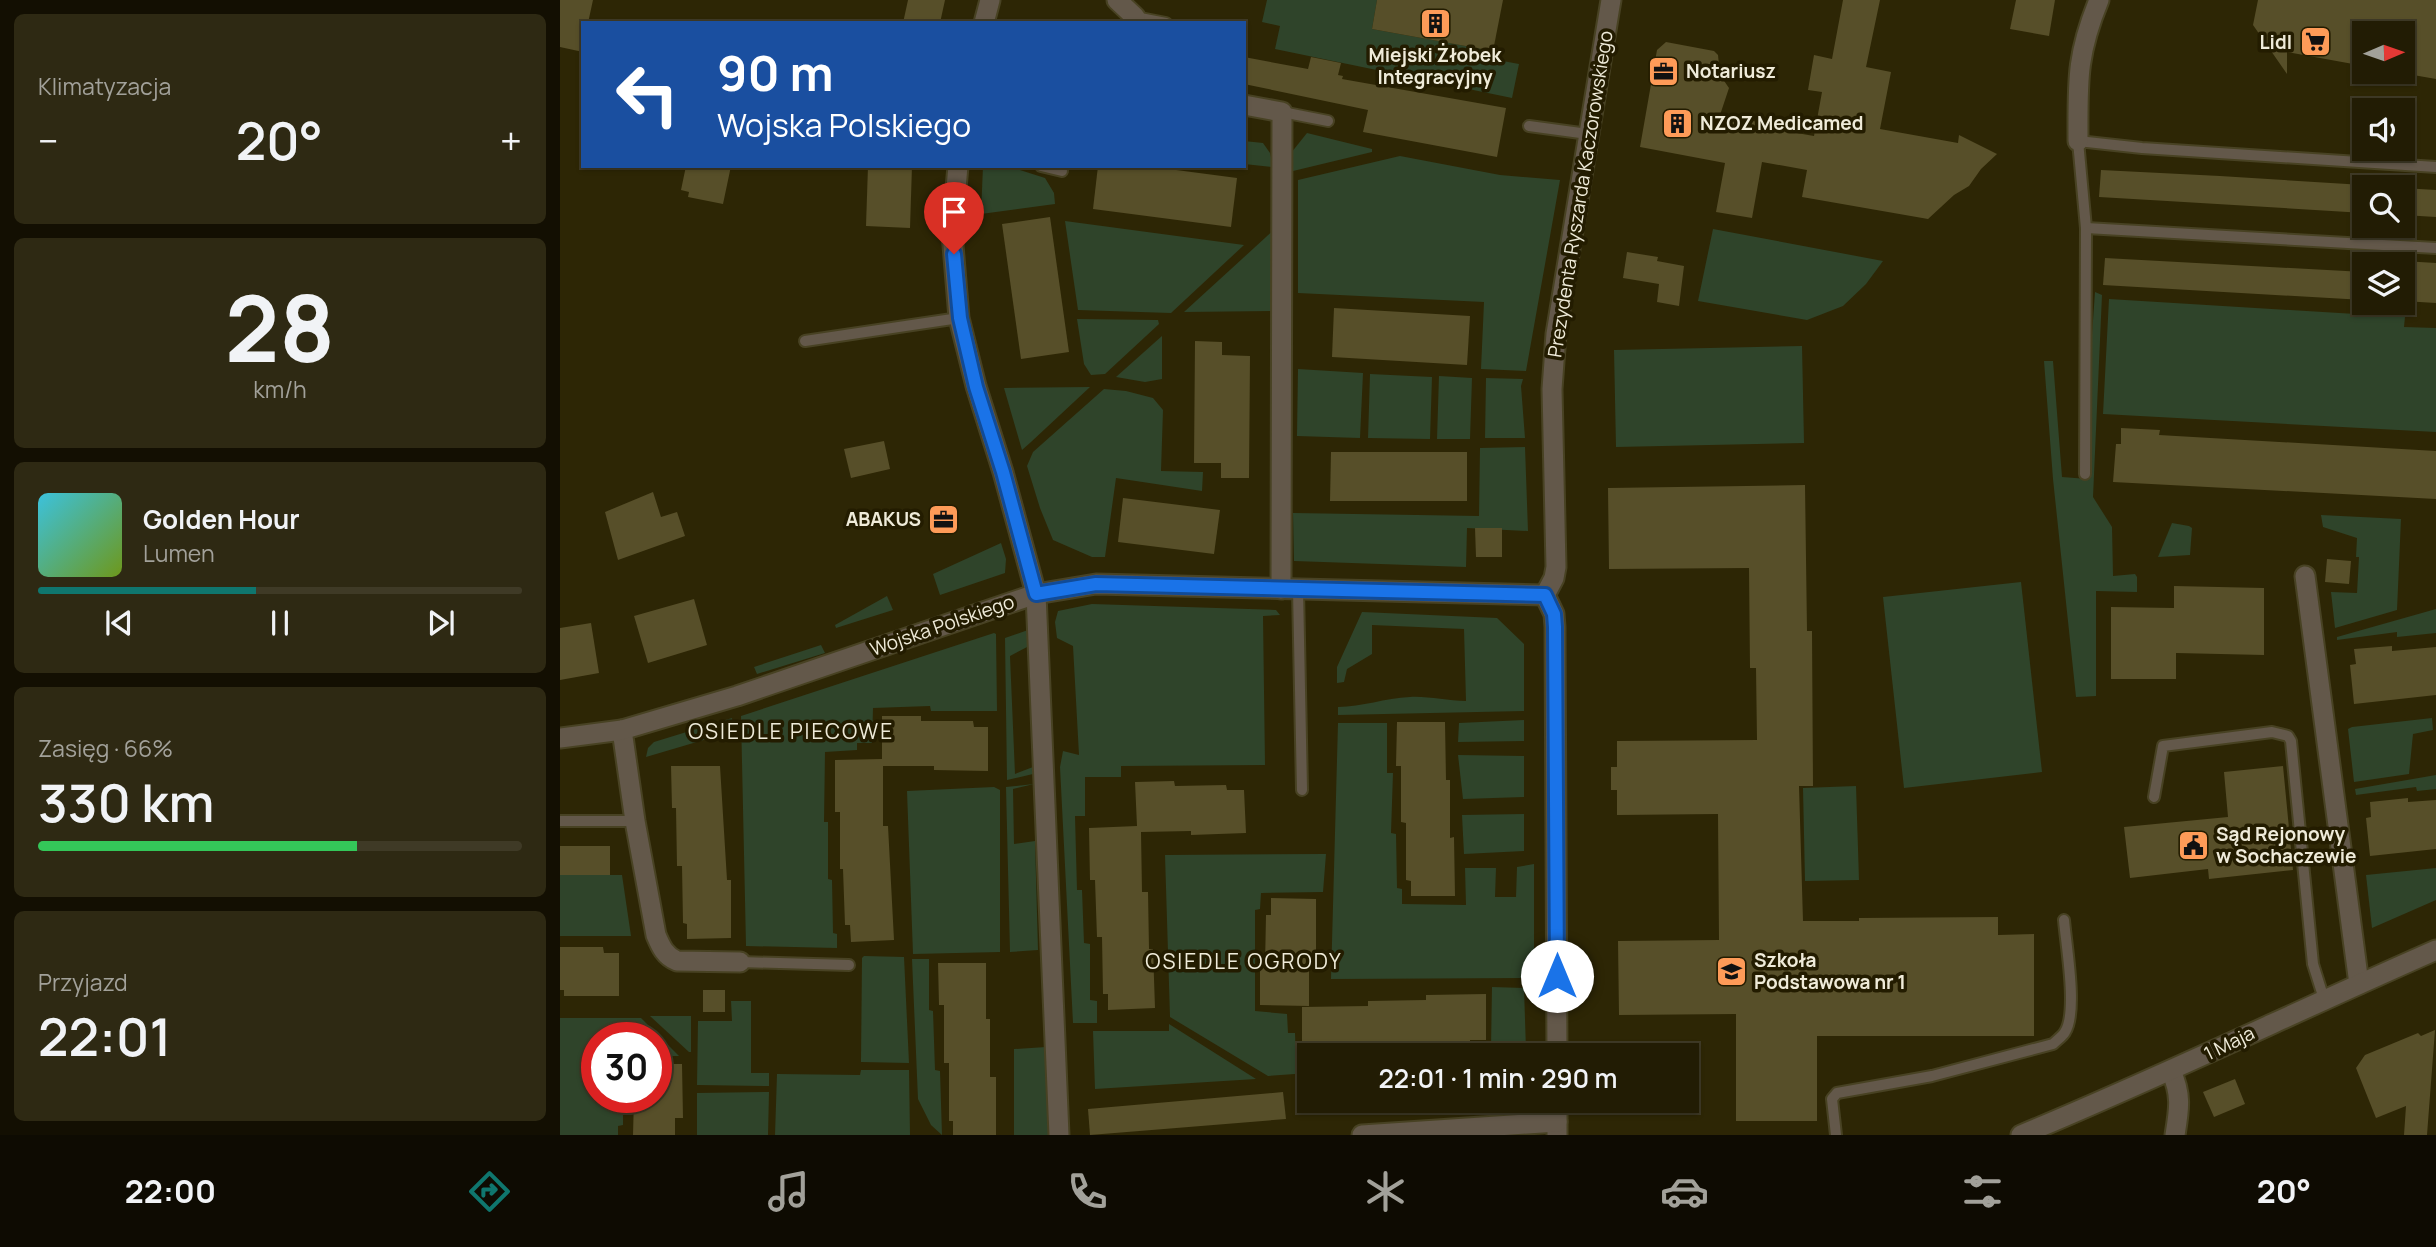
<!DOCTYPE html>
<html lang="pl">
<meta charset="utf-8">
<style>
body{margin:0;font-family:Manrope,sans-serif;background:#2e2913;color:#f1f3f6;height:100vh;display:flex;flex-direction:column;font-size:26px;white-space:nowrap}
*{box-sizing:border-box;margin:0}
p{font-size:23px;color:#a2a19a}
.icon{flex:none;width:38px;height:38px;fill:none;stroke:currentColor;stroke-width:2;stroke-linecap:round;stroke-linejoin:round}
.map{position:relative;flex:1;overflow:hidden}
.details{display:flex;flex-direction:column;gap:14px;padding:14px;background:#130f02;width:560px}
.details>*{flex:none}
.guide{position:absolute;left:21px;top:21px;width:665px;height:147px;border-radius:0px;box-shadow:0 2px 5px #0004,0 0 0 2px #3f3a26;background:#1a4fa0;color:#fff;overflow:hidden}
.needle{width:46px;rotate:88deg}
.tools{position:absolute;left:1792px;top:21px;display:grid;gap:14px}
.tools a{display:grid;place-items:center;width:63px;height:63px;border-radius:0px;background:#221c04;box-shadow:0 2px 5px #0004,0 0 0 2px #3f3a26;font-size:35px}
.speed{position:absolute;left:21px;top:1022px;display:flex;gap:14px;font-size:35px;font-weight:700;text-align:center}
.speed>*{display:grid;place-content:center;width:91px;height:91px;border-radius:50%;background:#221c04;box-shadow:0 2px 5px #0004,0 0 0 2px #3f3a26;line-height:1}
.speed .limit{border:10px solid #d22;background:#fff;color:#111}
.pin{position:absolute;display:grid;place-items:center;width:60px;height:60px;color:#fff;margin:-72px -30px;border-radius:50% 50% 50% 0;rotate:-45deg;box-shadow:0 0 7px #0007}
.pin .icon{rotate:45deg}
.me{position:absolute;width:77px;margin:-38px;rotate:0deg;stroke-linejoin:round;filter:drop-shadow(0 0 5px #0008)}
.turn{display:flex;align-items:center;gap:24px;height:147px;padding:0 21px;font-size:32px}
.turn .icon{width:91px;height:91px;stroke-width:2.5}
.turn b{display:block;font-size:49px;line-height:60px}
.big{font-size:52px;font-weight:600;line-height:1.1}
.details .tile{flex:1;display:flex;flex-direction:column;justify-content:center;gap:10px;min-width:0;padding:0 24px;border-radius:10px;background:#2e2913}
.details .dial{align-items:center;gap:0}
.dial b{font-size:91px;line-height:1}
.song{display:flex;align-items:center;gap:21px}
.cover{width:84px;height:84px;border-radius:10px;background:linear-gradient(135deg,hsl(190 70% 55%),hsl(80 70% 35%))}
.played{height:7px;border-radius:4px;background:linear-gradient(90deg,#0f766e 45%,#3f3a26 45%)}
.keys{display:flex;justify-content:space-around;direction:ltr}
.heat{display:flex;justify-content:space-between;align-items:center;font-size:38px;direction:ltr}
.charge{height:10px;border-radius:5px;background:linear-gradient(90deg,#34c759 66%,#3f3a26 0)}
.trip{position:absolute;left:737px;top:1043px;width:402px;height:70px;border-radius:0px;background:#221c04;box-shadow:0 2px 5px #0004,0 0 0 2px #3f3a26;font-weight:600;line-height:70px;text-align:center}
.tabs{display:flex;height:112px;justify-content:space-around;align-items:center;background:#0e0b02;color:#a2a19a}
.tabs .icon{width:49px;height:49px}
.tabs .active{color:#0f766e}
.tabs b{font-size:32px;color:#f1f3f6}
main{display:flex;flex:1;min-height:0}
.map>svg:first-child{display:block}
.green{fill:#2f442a}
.building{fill:#574f29}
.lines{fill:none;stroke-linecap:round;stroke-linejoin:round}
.service-casing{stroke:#484223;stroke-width:14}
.minor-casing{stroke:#484223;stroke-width:23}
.service{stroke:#63584a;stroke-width:10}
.minor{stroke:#63584a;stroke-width:19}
.route-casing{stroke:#114b97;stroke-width:18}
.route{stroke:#1a73e8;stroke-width:12}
.labels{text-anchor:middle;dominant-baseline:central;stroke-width:7;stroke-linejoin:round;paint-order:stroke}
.poi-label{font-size:19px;font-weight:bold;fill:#efebd9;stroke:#231c00;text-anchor:start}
.street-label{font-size:19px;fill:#efebd9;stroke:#231c00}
.neighbourhood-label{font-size:21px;letter-spacing:2px;fill:#efebd9;stroke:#231c00}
</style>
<main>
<section class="details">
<div class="tile"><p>Klimatyzacja</p>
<div class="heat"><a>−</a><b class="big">20°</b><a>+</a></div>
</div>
<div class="tile dial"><b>28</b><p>km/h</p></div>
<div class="tile">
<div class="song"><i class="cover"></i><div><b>Golden Hour</b><p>Lumen</p></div></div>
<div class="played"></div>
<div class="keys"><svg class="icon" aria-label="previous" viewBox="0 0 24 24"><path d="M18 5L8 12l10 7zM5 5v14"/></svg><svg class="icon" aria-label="pause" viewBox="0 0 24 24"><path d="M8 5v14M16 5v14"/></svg><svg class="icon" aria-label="next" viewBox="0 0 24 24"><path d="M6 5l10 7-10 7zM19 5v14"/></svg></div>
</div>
<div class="tile"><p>Zasięg · 66%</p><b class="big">330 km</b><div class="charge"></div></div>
<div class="tile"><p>Przyjazd</p><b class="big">22:01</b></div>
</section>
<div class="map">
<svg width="1876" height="1135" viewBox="0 0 1876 1135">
<rect width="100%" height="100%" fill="#2d2605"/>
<g class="green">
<path d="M707,0H817L812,29L933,51L932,59L959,64L952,98L715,49L720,26L702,22Z"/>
<path d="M747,133L812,149V152L733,171L731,153Z"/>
<path d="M684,141L703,143L710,153L713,167L684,164Z"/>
<path d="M840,156L940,175L1000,180L966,371L921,369L924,302L738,293V180Z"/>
<path d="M423,166H447L485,178L494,193L495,204L421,214Z"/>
<path d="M505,221L684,245L611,313L518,310Z"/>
<path d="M717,227L716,311L624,312Z"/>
<path d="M1153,229L1323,261L1306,284L1283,306L1247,320L1138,301Z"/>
<path d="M1535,292L1542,295L1533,497L1552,527L1553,576L1575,574L1577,577V592L1536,591V696L1516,697L1493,479L1484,361H1493L1502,477L1528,479L1532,408L1530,363Z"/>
<path d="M1549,299L1845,317L1844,327L1876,328V432L1543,414Z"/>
<path d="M517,319L598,320L599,324L545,374L531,375L524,364Z"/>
<path d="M602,336V379L585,382L556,377Z"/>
<path d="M1242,346L1244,443L1056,447L1054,350Z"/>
<path d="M738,369L803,373L800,438L737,436Z"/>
<path d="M810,374L872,377L870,439L808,438Z"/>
<path d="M879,376L912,378L910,439H877Z"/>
<path d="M926,378L963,379L961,386L965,438H925Z"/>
<path d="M530,387L471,442L462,450L444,388Z"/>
<path d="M544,389L566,391L593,398L603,410L601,471L643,472L642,491L556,478L545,557H532L493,540L480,508L467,466L473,452Z"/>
<path d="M965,447L968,531L907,528L906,567L734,561L733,513L919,516L920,448Z"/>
<path d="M1761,515L1841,519L1837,610L1775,628L1771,592L1797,593L1799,557H1796L1797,538L1763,527Z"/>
<path d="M1612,523L1629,526L1632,528L1630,555L1598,557Z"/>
<path d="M441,543L446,559L445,573L380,595L373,574Z"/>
<path d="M1461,582L1482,772L1344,788L1323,597Z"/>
<path d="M327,596L333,610L276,628L275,625Z"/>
<path d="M532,604L716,610L720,615L703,616L705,765L561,766V777H525V816H515L517,890H522L524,943L530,944V1000L537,1001V1023H513L500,767L503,751L519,755L513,646L497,638L495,622L498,611Z"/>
<path d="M1876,609V633L1837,637V632L1777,640V637Z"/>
<path d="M802,612L937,618L964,644V711L778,715V707C802,707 825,698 850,697C868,696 887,701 906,701L904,629L812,625V654L787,669L784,682L777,683V667Z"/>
<path d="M468,630L469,646L450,656L455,774L473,767V774L447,780L445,638Z"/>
<path d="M434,633L436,634L437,711H371L370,706L313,708L312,743H297V750L265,752L264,822H268V879L272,880L273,933L277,934V948L186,946L181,716Z"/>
<path d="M261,645L265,653L197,674L194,667Z"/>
<path d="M172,718L174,731L86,757L88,748L94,742Z"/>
<path d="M1872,718L1873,730L1853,734L1849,774L1794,782L1788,729L1792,727Z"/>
<path d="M964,720V741L898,742L899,723Z"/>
<path d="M778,723H827V773H833L831,833L836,834L837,888L842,889V904L906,905L905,868H936L935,897H956L957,867L974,864V978L771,979Z"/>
<path d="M898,755L964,756V797L903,799Z"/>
<path d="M1876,775V789L1857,791L1856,787L1796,795L1795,789Z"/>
<path d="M474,784L453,789L454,844L475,841L478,950L450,952L446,787Z"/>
<path d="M1296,786L1299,880L1245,881L1243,788Z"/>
<path d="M434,787L440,790V952L353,954L347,791Z"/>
<path d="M964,814V851L904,854L902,815Z"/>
<path d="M766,854L763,892L701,893L700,909L695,910V1011L727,1014L728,1033H735L736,1062H749V1073L708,1076L610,1017L605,855Z"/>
<path d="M1876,868V900L1812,928L1806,875Z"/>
<path d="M0,875H62L71,936H0Z"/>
<path d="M304,956L344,957L349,1063L301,1062L302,958Z"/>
<path d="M352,959H369V1010L373,1011L375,1070L380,1071L382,1135L371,1125L358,1099Z"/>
<path d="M932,987L964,988L966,1050L950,1055H859V1051L916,1053V1047H931Z"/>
<path d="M171,1001H191V1073H209V1086L137,1085L138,1021H172Z"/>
<path d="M90,1016H131V1052H129Z"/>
<path d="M0,1018H81L119,1056H96V1038H37V1097H63V1125L58,1126V1135H0Z"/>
<path d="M609,1024L696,1079L535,1089L533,1031H609Z"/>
<path d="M486,1047L492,1135H454V1049Z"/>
<path d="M301,1070H349L350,1135H215L217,1074L300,1075Z"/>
<path d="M209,1092L208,1135H137V1093Z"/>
</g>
<g class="building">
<path d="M0,0H33L28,23H23V52L0,47Z"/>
<path d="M348,0H385L380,23H343Z"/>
<path d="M817,0H943L933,51L812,29Z"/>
<path d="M1283,0H1320L1306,67L1331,72L1320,129L1398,143L1399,135L1437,154L1421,169L1409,186L1394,195L1368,219L1242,197L1247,170L1202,162L1192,218L1156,212L1165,163L1080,147L1097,50L1106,42L1154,51L1158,55L1160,75L1169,88L1160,115L1209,124L1208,128L1254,136L1262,92L1248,90L1254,55L1272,59Z"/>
<path d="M1456,0H1495L1489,36L1450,29Z"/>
<path d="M1698,0H1876V79L1836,72H1843V33H1804V66L1727,52V74L1693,25Z"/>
<path d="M684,57L748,69L751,57L781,63L778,75L783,76L782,79L946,108L937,157L803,132L808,110L684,84Z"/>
<path d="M126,166H171L163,204L128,197L129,192L121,190Z"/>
<path d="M308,166H352L350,228L306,226Z"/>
<path d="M538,166H586L677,178L671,227L533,209Z"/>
<path d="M1541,170L1660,176L1836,187H1804V213L1607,201L1539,197Z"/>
<path d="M1843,188L1876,190V217L1843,215Z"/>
<path d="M490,217L509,352L461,359L442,224Z"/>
<path d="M1067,252L1098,257L1097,261L1124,266L1119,306L1097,302L1099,284L1063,278Z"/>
<path d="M1545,258L1804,272V300L1543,285Z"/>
<path d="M1843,261L1876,263V303L1843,301Z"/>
<path d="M774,308L910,316L907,365L772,357Z"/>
<path d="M635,341L662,342V355L690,356L689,478H661V463H634Z"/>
<path d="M1561,428L1600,430L1599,435L1876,451V499L1553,482L1556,444H1561Z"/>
<path d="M324,441L330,469L291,478L284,449Z"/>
<path d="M771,452H907V501H770Z"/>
<path d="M1245,485L1247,631H1252L1253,786H1239L1243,921H1299V918L1438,917V935L1474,934V1036H1257V1121H1176V1014L1059,1015L1058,941L1159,940L1158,814L1057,815V790H1051V767H1057V741L1197,740L1196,668H1190L1189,568L1049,569L1048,488Z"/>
<path d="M93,492L101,517L117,512L125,536L58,560L45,512Z"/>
<path d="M563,498L660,510L654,554L558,542Z"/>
<path d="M915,528H942V557H916Z"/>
<path d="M1767,559L1791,561L1789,584L1765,582Z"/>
<path d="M1614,586L1704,588V655L1616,653V679H1551V607L1614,608Z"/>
<path d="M134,599L147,645L88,663L74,616Z"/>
<path d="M31,623L39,673L0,680V628Z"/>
<path d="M1832,646V651L1876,647V695L1794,704L1790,665L1796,664L1794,649Z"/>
<path d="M322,716H361V721H413L414,727H428V771L374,770V766H323V826H328L334,940L291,942L290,925H285L283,869H280V812H275V760L322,759Z"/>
<path d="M837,722H885L886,780H890V838L894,837L895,896H851V881L846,880V823L841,822V766H836Z"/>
<path d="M111,766H160L167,880H171V938L127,939V924L123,923L122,866H117L116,808H112Z"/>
<path d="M1723,766L1733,870L1649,879L1648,869L1570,878L1564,827L1668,817L1664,772Z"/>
<path d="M614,781L615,786L666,785L667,790H684L686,833L631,835V831L581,832L582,892H588L589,949H593L595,1008L548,1010V994H543L542,937H537L535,880H530L529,828L577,826L575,782Z"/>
<path d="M1848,798V802L1876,800V849L1810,856L1806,818L1811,817L1810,802Z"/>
<rect x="0" y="846" width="50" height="29"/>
<path d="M711,898L756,899V954H749V1006L700,1005V966H705L706,915H711Z"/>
<path d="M0,947H43L44,953H59V996H4V990H0Z"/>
<path d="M378,963H426V1019H430V1077H436V1135H393V1121H389V1063H384V1005H379Z"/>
<rect x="143" y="990" width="22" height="22"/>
<path d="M926,994V1040H910V1043L853,1044V1048H796L795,1053H742V1007L808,1006V1001L866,1000V995Z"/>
<path d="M1875,1030L1867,1135H1844L1846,1106L1816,1118L1796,1068L1805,1055L1858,1033L1861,1036Z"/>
<path d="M96,1064H122L123,1118H115V1135H73L74,1097H96Z"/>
<path d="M1675,1079L1685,1104L1654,1117L1643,1092Z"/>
<path d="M723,1092L726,1119L530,1135L528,1109Z"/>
</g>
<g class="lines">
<defs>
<g id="service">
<path d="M575,17L606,23"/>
<path d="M722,112L768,121"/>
<path d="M969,126L1028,134"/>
<path d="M481,166L502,171"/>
<path d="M1526,228L1876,248"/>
<path d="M245,341L399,318"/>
<path d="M1525,474L1526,228L1518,141L1582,148L1876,167"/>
<path d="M738,589L742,790"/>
<path d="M1594,797L1603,746L1712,732L1728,736L1731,741L1753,964L1764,999"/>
<path d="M0,821H75"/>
<path d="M180,962L289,965"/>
<path d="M1276,1135L1272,1099L1277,1093L1372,1076L1493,1044C1497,1040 1503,1036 1505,1032C1518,1012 1506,945 1504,920"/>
</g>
<g id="minor">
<path d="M557,0L575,17L574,23"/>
<path d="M424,23L430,0"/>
<path d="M684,105L722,112L721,589"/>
<path d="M1518,141C1518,82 1516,56 1539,0"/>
<path d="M398,166L392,233L399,318L416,386L443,472L476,594L499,1135"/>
<path d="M1745,576L1799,984"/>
<path d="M985,595L994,578L996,567L992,389L996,334L1051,0"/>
<path d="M985,595L994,614L995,627L997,1055"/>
<path d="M62,730L75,821L96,935C101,947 105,956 117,961L180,962"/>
<path d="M0,738L62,730L177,696L476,594L536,584L985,595"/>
<path d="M1611,1071C1622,1095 1619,1110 1615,1135"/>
<path d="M997,1101V1134"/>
<path d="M802,1135L997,1122"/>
<path d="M1461,1135C1601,1077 1737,1011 1876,950"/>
</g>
</defs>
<use href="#service" class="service-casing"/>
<use href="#minor" class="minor-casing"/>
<use href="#service" class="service"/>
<use href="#minor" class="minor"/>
</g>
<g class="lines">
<defs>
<path id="route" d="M394,254L400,318L416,387L443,472L476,594L536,584L985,595L994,614L995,627L997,976"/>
</defs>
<use href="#route" class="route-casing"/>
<use href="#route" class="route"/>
</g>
<defs>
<symbol id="building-square" viewBox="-11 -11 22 22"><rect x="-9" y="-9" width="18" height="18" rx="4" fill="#fe9b58" stroke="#231c00"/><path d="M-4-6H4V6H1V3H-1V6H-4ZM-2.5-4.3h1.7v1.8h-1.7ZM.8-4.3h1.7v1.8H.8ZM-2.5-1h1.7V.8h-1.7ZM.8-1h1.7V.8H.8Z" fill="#111"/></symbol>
<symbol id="supermarket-square" viewBox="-11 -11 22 22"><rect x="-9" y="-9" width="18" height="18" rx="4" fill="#fe9b58" stroke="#231c00"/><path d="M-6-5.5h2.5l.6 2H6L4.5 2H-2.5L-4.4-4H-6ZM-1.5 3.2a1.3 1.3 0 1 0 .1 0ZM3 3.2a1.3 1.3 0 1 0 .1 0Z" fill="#111"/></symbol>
<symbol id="office-square" viewBox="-11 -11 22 22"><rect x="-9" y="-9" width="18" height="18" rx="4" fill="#fe9b58" stroke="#231c00"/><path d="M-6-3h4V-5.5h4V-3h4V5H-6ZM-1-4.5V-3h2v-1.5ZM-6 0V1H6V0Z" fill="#111"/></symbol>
<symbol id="civic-square" viewBox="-11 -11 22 22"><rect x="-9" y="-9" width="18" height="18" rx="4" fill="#fe9b58" stroke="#231c00"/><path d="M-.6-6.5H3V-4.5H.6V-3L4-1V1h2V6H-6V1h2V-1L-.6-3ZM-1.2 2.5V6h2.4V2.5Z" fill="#111"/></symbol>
<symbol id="school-square" viewBox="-11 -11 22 22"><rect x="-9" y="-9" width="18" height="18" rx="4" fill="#fe9b58" stroke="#231c00"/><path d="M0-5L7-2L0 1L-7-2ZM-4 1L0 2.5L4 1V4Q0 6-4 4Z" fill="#111"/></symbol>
</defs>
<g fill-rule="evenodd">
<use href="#building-square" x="858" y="6" width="35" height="35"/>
<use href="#supermarket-square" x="1738" y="24" width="35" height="35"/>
<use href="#office-square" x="1086" y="54" width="35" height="35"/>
<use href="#building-square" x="1100" y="106" width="35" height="35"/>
<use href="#office-square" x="366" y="502" width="35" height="35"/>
<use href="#civic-square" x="1616" y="828" width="35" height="35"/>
<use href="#school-square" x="1154" y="954" width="35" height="35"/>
</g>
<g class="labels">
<g class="poi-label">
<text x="1732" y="42" text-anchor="end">Lidl</text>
<text x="875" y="55" text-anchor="middle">Miejski Żłobek<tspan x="875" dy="22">Integracyjny</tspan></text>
<text x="1126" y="71">Notariusz</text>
<text x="1140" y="123">NZOZ Medicamed</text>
<text x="361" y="519" text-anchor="end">ABAKUS</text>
<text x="1656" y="834">Sąd Rejonowy<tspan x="1656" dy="22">w Sochaczewie</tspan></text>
<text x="1194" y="960">Szkoła<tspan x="1194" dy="22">Podstawowa nr 1</tspan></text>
</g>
<g class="street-label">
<text transform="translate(1020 194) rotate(-81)">Prezydenta Ryszarda Kaczorowskiego</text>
<text transform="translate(382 625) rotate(-19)">Wojska Polskiego</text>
<text transform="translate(1669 1043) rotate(-26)">1 Maja</text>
</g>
<g class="neighbourhood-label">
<text x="231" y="731">OSIEDLE PIECOWE</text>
<text x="684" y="961">OSIEDLE OGRODY</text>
</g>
</g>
</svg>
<div class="tools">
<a><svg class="needle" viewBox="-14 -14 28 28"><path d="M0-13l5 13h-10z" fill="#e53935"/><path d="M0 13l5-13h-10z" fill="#a2a19a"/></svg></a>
<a><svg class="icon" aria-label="sound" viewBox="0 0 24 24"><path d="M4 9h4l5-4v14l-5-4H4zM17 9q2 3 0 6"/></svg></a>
<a><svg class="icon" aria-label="search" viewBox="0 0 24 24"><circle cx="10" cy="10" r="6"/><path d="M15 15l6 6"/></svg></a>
<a><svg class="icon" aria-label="layers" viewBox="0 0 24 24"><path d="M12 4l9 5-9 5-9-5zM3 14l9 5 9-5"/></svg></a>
</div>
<div class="speed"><div class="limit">30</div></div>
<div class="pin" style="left:394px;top:254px;background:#d93025"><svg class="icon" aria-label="arrive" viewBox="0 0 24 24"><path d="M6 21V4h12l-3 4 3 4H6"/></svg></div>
<svg class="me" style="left:997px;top:976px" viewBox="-20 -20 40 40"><circle r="19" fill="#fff"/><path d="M0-13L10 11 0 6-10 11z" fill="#1a73e8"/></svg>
<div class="trip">22:01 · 1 min · 290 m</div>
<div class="guide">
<div class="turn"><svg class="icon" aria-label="left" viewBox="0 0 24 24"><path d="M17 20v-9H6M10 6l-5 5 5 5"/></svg><div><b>90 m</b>Wojska Polskiego</div></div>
</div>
</div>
</main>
<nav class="tabs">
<b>22:00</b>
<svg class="icon active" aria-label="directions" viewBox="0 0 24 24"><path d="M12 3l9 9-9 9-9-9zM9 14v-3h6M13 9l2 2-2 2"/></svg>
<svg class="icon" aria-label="music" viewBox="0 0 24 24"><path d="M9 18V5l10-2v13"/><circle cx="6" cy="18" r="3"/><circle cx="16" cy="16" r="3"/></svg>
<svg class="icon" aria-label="phone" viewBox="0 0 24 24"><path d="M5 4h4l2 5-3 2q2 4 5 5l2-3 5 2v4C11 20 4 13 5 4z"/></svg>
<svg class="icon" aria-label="climate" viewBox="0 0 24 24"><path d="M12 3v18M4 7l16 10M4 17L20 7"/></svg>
<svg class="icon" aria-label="car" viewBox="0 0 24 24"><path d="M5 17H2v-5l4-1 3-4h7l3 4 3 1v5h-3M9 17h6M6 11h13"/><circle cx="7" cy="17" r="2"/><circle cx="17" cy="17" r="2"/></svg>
<svg class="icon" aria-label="filters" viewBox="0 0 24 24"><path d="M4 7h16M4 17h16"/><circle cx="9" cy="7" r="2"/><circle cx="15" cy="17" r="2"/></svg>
<b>20°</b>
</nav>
